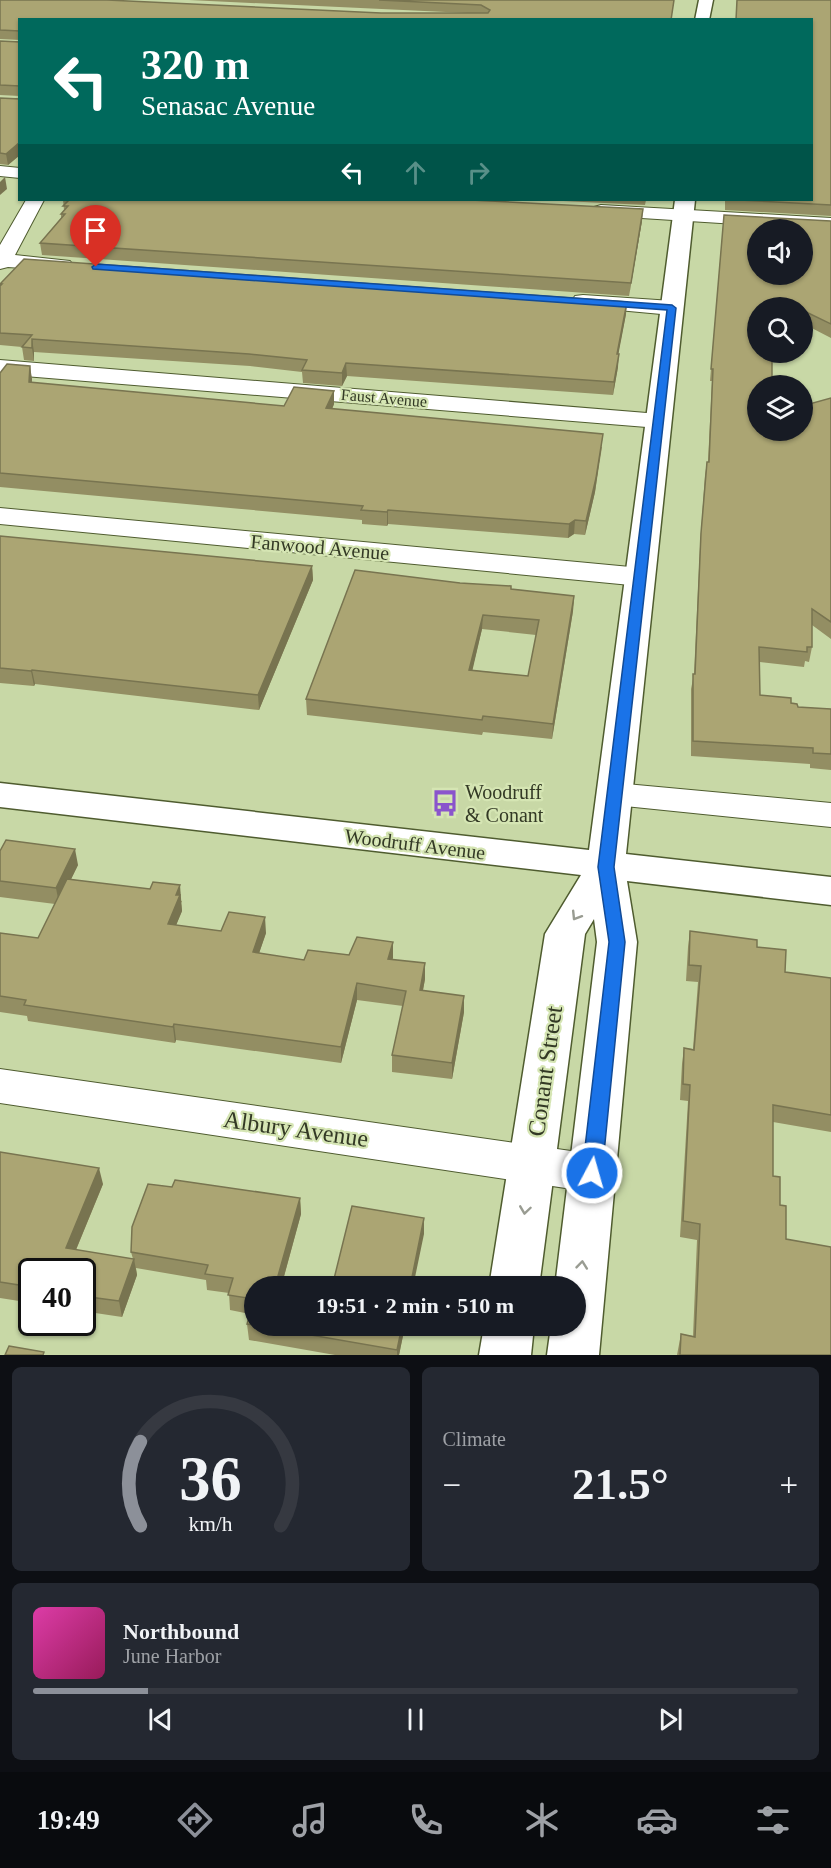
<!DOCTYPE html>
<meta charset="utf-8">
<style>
body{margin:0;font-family:Georgia,serif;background:#242831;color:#f1f3f6;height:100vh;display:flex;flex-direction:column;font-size:22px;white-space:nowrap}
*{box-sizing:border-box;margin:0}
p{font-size:20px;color:#9ea1a6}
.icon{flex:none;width:33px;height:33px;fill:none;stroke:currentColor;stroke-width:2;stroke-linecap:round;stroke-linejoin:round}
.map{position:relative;height:1355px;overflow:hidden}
.panel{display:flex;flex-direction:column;gap:12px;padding:12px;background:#0d0f14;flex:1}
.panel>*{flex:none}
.hud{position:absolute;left:18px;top:18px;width:795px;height:183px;border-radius:0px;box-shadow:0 2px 4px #0004;background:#00695c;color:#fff;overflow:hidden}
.controls{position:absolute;left:747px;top:219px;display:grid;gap:12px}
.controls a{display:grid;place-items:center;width:66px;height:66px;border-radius:50%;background:#171b24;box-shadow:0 2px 4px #0004;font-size:30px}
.speed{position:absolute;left:18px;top:1258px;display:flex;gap:12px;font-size:30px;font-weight:700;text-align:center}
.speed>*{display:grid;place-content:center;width:78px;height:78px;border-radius:50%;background:#171b24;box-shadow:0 2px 4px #0004;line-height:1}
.speed .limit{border:3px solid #111;border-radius:9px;background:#fff;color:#111}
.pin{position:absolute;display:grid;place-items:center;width:51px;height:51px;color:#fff;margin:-62px -26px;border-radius:50% 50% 50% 0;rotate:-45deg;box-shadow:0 0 6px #0007}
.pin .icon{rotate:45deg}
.me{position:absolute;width:66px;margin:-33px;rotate:6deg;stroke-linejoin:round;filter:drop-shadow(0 0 4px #0008)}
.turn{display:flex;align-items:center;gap:21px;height:126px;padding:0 24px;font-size:27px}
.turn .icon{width:78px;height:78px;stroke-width:2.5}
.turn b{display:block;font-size:42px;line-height:51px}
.lanes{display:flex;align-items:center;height:57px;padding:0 24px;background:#0003;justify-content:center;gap:30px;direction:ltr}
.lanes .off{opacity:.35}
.big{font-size:45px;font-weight:600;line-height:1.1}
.panel .tile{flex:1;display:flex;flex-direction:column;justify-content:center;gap:9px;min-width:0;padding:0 21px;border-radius:9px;background:#242831}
.panel .dial{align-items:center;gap:0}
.dial svg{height:156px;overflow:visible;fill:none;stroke:#363941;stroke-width:7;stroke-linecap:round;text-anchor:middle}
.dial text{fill:#f1f3f6;stroke:none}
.song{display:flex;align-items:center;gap:18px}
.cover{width:72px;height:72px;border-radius:9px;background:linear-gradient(135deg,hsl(320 70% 55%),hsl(330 70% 35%))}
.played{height:6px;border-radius:3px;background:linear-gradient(90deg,#8c9099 15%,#363941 15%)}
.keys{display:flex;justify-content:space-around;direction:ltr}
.heat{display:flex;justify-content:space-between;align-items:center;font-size:33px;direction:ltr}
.panel .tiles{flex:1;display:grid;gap:12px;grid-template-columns:1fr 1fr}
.tile:last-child{grid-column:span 2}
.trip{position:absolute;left:244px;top:1276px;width:342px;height:60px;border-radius:30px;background:#171b24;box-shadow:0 2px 4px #0004;font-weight:600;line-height:60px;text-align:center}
.tab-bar{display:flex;height:96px;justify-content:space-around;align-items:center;background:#090b0e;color:#9ea1a6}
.tab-bar .icon{width:42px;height:42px}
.tab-bar .selected{color:#8c9099}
.tab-bar b{font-size:27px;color:#f1f3f6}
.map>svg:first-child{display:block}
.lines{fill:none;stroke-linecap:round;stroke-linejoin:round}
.street-casing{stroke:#4f5c2f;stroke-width:2}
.secondary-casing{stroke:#4f5c2f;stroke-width:3}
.street{fill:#fff;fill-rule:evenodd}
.secondary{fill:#fff;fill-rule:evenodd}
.wall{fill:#938e63;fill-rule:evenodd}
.shaded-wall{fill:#787450}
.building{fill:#aba573;stroke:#787450;stroke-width:1.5;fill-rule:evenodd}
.oneway{stroke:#999c92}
.route{fill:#1a73e8;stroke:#114b97;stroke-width:1.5}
.labels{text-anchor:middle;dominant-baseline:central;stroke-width:4.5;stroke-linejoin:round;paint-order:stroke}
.far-street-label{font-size:16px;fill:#333925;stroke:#d5e5b3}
.street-label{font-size:20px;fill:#333925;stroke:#d5e5b3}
.poi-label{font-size:20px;fill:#333925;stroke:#d5e5b3;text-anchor:start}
.near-street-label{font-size:24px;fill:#333925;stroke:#d5e5b3}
</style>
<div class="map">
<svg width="831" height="1355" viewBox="0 0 831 1355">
<rect width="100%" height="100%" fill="#c8d8a6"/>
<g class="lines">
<defs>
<g id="street">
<path d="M0,166L20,168V178L0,176Z"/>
<path d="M26,200H44L15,255L70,261L73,265L70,269L63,271L8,267L0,269V245Z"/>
<path d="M601,205L831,218V230L594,215L591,211L594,207Z"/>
<path d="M583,295L672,301L680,303L683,308L680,313L672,315L575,306L572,301L575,296Z"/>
<path d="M0,360L659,414L668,416L671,421L668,426L659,428L0,374Z"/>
<path d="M0,508L641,568L651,571L655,577L651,583L641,586L0,524Z"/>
<path d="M615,783L831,803V827L615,805L603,802L598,794L603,786Z"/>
<path d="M0,1069L592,1154L608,1160L614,1173L608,1186L592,1192L0,1103Z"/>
</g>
<g id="secondary">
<path d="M699,0H713L709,20H695Z"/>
<path d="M675,200H695L626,854L831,877V905L627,881L637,942L599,1355H547L551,1326H576V1287H555L597,942L594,919L585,934L539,1287H489L545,934L581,875L0,807V783L589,850Z"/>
<path d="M484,1326H534L531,1355H479Z"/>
</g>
</defs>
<use href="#street" class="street-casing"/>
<use href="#secondary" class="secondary-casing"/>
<use href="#street" class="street"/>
<use href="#secondary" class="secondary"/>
</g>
<g class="wall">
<path d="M0,0L381,13H467L189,0H674L671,20H20V40L0,39Z"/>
<path d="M737,0H831V216L725,210V200H812V20H736Z"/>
<path d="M0,41L20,42V96L0,95Z"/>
<path d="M0,98L20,99V155L8,165L0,164Z"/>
<path d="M63,200L642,221L629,296L42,255L40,243L61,218V214L64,210Z"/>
<path d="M543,200H646L645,205Z"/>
<path d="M831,221V338L802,323V308H758V352H781L780,355L772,354L758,430L831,398V639L812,625V647L809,662L805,661L804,667L760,662V695L791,703L798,707L831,709V770L810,768V764L691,756V689L694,674L700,547L705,475L707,462H708L712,381H710L723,226Z"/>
<path d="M0,284L626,314L618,354V367L613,395L347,376L342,386L303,383L302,372L250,366L34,352V361L24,360L22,347L0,345Z"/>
<path d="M30,366L32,383L284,406L334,404L332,409L602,447L595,492L585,535L574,534L568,538L388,524L387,526L362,524V520L0,487V373Z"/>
<path d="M0,536L312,566L313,580L259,710L35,684L34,686L0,683Z"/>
<path d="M511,589L574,596L573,611L552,739L483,732L482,735L307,715L306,699ZM482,629L536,635L528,676L472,670Z"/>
<path d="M0,851L78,865L71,879L182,901L181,903L182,911L176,925L221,931L266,933L259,953L304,960L349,955L393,942L392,959L425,979L423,990L464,1012L452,1079L392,1072V1055L403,1006L357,1000L341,1063L176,1040L175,1043L28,1021L27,1016L0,1012V933L38,938L55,904L0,897Z"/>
<path d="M690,931L757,947L785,972L831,978V1132L773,1122V1176L780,1205L786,1239L831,1355H677L681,1334L693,1336L697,1240L680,1237L688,1101L680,1100L682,1064L684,1048L693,1049L698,982L686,981L688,947Z"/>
<path d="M0,1152L103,1184L76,1250L133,1259L131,1252L172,1187L300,1198L301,1214L282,1284L255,1287V1326H405L399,1355H335L249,1340L247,1324L250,1314L230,1310L229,1293L207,1290L206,1280L136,1268L137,1275L122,1317L82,1311V1272H32V1303L0,1298Z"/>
</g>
<g class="shaded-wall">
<path d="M20,142V155L8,165L6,154Z"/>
<path d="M5,177L7,189L0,195V182Z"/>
<path d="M643,209L642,221L629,296L631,283Z"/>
<path d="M627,302L626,314L616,367L617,354Z"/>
<path d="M32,339L34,352V361L32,348Z"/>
<path d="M619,354L618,367L613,395L614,382Z"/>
<path d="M346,363L347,376L342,386V373Z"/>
<path d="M30,366L32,379L31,395L29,382Z"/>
<path d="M334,391V404L327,421L326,408Z"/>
<path d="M603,434L595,492L585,535L586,521Z"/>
<path d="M388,510V524L387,526V512Z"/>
<path d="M575,520L574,534L568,538L569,524Z"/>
<path d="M312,566L313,580L259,710L258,695Z"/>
<path d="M574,596L573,611L552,739L553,724Z"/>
<path d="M483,615L482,629L469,685V670Z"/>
<path d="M32,670L35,684L34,686L31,671Z"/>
<path d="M75,849L78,865L59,904L56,888Z"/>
<path d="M180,885L182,911L170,940L168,924L176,895Z"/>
<path d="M265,917L266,933L254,968L253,952Z"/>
<path d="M393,942V958L388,975V959Z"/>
<path d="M425,963V979L420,1006V990Z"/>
<path d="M357,983V1000L341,1063V1047Z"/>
<path d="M464,996V1012L452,1079V1063Z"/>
<path d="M174,1024L176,1040L175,1043L173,1027Z"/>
<path d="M99,1168L103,1184L70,1264L66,1248Z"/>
<path d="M300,1198L301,1214L281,1287L276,1283Z"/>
<path d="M424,1218V1234L413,1287H410Z"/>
<path d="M134,1259L137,1275L122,1317L119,1301Z"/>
<path d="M402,1326H405L399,1355H397V1350Z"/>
</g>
<g class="building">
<path d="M0,0H107L381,13H488L490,10L481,5L379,0H674L671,20H20V31L0,30Z"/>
<path d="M737,0H831V205L740,200H812V20H736Z"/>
<path d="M0,41L20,42V86L0,85Z"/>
<path d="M0,98L20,99V142L6,154L0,153Z"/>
<path d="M63,200H471L643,209L631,283L40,243L65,214H61L68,206H63L69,200Z"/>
<path d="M724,215L831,221V324L802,310V308H798L781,299L782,308H758V352H772V386H758V430H802V406L831,398V622L812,609V647H807V652L759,647L760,695L791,698V703L797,704L798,707L831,709V754L813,753V748L693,741V674H695L701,533L707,462H709L713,369H711ZM758,230H802V274H758Z"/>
<path d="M24,259L627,302L617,354H619L614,382L346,363L342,373L302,370L307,360L249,354L32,339V348L22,347L32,335L0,333V286L2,284H0Z"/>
<path d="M7,364L30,366L29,382L284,406L294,387L334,391L326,408L603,434L596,478L586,521L575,520L569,524L388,510L387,512L361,510L363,506L0,473V373Z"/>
<path d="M0,536L312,566L258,695L32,670L31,671L0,668Z"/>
<path d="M355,570L460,583L511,586V589L574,596L553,724L483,716L482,720L306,699ZM483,615L539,620L528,676L469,670Z"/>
<path d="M6,840L75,849L56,888L0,881V851Z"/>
<path d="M67,879L150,889L153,882L180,885L176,895H180L168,924L221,931L229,912L265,917L253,952L304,960L308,950L349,955L357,937L393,942L388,959L425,963L420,990L464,996L452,1063L392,1055L406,991L357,983L341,1047L174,1024L173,1027L24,1005L26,1000L0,996V933L38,938Z"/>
<path d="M690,931L757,940V947L786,950L785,972L831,978V1115L773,1105V1176L780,1177V1205L786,1206V1239L831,1247V1355H680L681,1334L695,1337L700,1224L683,1221L690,1085L683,1084L684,1048L694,1050L701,966L689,965Z"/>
<path d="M0,1152L99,1168L66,1248L134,1259L119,1301L82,1296V1272H32V1287L0,1282Z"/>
<path d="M175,1180L300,1198L276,1283L302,1287H255V1325L247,1324L254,1299L228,1295L233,1278L205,1274L208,1265L131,1252L132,1227L148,1184L172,1187Z"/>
<path d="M352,1206L424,1218L410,1287H332Z"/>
<path d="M259,1326H402L397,1350Z"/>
<path d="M9,1346L44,1352L43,1355H5Z"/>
</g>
<defs><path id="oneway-chevron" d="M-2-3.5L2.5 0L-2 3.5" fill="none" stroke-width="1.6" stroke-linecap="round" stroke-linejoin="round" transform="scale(1.5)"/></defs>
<g class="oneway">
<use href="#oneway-chevron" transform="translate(576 916) rotate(122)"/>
<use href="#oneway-chevron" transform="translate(525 1210) rotate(98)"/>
<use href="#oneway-chevron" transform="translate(582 1265) rotate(-84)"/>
</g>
<path class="route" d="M96,264L672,305L676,308L614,867L625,942L602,1173L599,1179L592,1181L585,1179L582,1173L609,942L598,867L667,310L93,269L92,267Z"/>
<defs>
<symbol id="bus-bare" viewBox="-9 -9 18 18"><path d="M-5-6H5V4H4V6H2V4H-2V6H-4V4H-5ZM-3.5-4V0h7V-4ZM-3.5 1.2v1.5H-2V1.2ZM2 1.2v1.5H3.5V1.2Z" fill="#8a54cc" stroke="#d5e5b3" stroke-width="2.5" paint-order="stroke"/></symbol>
</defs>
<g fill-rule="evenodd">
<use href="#bus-bare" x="426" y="784" width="38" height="38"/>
</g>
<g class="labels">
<g class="far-street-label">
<text transform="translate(384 398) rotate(5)">Faust Avenue</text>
</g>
<g class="street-label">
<text transform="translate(320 547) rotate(5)">Fanwood Avenue</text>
<text transform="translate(415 844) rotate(7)">Woodruff Avenue</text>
</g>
<g class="poi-label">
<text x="465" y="792">Woodruff<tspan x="465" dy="23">&amp; Conant</tspan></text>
</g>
<g class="near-street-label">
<text transform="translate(545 1071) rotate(-82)">Conant Street</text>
<text transform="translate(296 1129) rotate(8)">Albury Avenue</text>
</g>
</g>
</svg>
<div class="controls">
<a><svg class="icon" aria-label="sound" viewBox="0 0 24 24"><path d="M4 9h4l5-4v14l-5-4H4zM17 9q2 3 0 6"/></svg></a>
<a><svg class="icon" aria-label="search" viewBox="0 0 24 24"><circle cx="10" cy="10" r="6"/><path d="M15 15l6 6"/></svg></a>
<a><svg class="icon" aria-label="layers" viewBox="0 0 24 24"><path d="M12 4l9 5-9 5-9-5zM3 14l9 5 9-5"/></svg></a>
</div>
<div class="speed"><div class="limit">40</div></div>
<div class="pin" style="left:96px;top:267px;background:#d93025"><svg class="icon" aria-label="arrive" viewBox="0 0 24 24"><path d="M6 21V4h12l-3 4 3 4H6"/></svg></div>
<svg class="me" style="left:592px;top:1173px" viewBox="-20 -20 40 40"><circle r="17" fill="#1a73e8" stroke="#fff" stroke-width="3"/><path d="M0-11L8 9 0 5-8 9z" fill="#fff"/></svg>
<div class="trip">19:51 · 2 min · 510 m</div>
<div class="hud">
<div class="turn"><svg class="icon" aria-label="left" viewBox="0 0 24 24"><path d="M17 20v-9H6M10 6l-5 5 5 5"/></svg><div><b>320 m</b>Senasac Avenue</div></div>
<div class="lanes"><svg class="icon" aria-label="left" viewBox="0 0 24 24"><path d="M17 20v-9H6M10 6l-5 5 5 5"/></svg><svg class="icon off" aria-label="ahead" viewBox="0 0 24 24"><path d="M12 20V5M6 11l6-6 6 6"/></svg><svg class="icon off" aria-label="right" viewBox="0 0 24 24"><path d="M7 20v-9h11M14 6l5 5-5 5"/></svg></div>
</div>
</div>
<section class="panel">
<div class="tiles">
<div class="tile dial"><svg viewBox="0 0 100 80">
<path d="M14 69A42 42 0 1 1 86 69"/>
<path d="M14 69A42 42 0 0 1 14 26" stroke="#8c9099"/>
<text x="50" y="56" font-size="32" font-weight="700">36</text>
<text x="50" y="72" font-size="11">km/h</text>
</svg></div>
<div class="tile"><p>Climate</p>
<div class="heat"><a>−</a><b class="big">21.5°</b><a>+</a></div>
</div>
<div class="tile">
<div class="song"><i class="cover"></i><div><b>Northbound</b><p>June Harbor</p></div></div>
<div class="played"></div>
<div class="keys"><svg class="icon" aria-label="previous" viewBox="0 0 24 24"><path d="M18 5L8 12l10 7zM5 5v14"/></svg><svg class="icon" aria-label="pause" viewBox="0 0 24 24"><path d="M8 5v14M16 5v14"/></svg><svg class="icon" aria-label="next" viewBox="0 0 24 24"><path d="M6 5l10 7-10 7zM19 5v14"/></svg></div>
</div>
</div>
</section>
<nav class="tab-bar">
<b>19:49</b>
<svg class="icon selected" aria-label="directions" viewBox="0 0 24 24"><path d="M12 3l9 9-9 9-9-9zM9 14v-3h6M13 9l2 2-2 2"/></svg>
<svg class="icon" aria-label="music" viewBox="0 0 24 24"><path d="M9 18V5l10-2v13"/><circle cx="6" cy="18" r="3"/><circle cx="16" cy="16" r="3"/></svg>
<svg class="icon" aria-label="phone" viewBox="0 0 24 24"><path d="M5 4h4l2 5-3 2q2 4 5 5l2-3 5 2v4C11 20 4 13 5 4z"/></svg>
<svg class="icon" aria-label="climate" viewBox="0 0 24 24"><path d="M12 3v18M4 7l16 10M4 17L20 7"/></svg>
<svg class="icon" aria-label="car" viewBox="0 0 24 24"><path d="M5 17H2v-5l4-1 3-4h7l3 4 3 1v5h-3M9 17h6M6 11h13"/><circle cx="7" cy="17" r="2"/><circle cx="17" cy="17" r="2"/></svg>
<svg class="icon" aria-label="filters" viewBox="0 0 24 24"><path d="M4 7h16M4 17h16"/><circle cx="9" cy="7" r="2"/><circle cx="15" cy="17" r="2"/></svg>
</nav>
